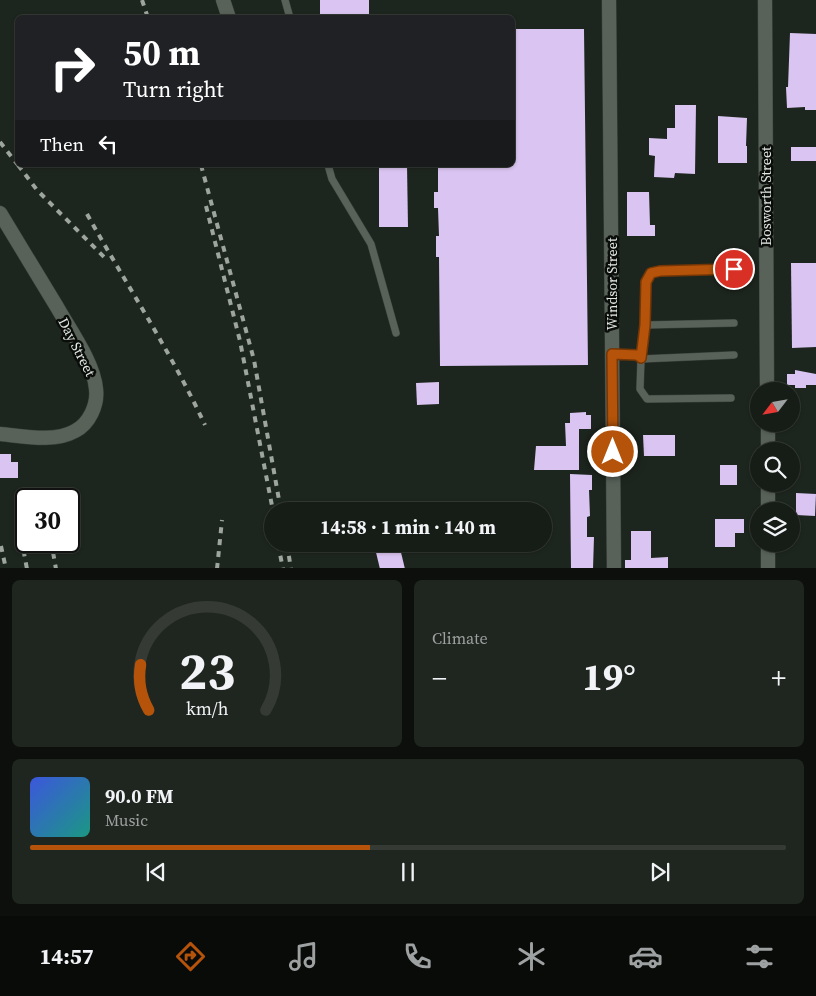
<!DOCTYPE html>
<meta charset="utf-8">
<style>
body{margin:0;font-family:"Source Serif 4",serif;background:#1f251f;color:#f1f3f6;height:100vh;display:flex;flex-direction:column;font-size:19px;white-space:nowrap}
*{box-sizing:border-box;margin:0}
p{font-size:16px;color:#9ea1a1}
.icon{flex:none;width:28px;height:28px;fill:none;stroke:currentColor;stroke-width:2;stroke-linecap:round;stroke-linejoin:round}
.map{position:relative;height:568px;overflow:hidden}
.sheet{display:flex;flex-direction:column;gap:12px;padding:12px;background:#0c0f0c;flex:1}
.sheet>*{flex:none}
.guide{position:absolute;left:15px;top:15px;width:500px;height:152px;border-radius:8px;box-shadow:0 1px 4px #0004,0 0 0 1px #353a35;background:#202124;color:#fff;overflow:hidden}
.needle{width:32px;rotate:239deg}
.controls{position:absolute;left:750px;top:382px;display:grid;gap:10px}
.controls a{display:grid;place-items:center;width:50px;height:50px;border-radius:50%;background:#161c16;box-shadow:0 1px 4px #0004,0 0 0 1px #353a35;font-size:25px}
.speed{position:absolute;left:15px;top:488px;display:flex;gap:10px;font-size:25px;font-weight:700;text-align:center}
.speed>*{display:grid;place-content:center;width:65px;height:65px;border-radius:50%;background:#161c16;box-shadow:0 1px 4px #0004,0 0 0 1px #353a35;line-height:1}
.speed .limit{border:2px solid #111;border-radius:8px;background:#fff;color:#111}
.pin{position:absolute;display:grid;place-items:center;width:42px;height:42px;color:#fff;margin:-21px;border:2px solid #fff;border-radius:50%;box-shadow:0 1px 5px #0007}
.me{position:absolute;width:55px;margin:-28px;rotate:0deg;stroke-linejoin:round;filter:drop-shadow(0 0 4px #0008)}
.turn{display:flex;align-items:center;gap:18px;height:105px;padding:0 25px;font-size:22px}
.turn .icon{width:65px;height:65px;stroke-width:2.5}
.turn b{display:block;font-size:35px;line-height:42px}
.then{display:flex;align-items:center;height:48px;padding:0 25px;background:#0003;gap:10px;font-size:19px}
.big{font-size:38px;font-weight:700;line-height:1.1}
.sheet .card{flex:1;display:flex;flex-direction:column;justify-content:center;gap:8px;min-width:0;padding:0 18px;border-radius:8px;background:#1f251f}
.sheet .dial{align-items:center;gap:0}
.dial svg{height:130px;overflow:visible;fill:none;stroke:#353a35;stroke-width:7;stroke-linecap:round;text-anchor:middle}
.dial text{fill:#f1f3f6;stroke:none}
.song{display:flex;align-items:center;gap:15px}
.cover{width:60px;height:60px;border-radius:8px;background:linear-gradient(135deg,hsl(230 70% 55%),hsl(170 70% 35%))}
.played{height:5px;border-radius:2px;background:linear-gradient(90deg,#b45309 45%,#353a35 45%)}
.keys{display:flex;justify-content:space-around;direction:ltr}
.heat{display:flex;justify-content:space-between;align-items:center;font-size:28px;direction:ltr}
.sheet .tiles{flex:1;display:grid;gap:12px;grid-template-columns:1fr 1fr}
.card:last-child{grid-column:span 2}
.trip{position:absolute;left:264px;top:502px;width:288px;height:50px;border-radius:25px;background:#161c16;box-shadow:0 1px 4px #0004,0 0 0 1px #353a35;font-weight:700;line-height:50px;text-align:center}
.dock{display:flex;height:80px;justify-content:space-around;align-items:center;background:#090b09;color:#9ea1a1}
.dock .icon{width:35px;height:35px}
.dock .selected{color:#b45309}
.dock b{font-size:22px;color:#f1f3f6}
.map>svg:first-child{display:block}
.building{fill:#dac4f1}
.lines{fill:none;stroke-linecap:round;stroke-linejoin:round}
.lane-casing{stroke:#3c433d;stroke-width:8}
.street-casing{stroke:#3c433d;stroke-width:15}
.lane{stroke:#586259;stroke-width:7}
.street{stroke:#586259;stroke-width:14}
.rail{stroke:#9ea59f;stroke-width:4;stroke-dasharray:6 6;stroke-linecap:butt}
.route-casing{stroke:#753606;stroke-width:12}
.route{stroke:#b45309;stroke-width:9}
.labels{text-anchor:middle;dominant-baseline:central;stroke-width:5;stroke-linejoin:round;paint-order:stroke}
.street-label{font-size:14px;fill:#e2e8e3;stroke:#0a0d0a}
</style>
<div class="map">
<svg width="816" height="569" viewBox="0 0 816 569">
<rect width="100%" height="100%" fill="#1d261e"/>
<g class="building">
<rect x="320" y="0" width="49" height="18"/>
<path d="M512,29H584L588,365L440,366L439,257H436V236H439L438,208H434V192H438V165H512Z"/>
<path d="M790,33L816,34V110H805V107L787,108L786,87H788Z"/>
<path d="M675,105H696L695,174L675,173L674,178L654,177L655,156L649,155V138L667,139V128H675Z"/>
<path d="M718,116L747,118L746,146H747V163H718Z"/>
<rect x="791" y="147" width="25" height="14"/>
<path d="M379,165H407L408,227H379Z"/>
<path d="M627,192H649L650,225H655V236H627Z"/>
<path d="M791,263H816V347L792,348Z"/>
<path d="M795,370L816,374V385H806V388H795V385H787V374H795Z"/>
<path d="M439,382V404L417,405L416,383Z"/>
<path d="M586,412V415H591V429H579V470H534L536,446H566L565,423H570V413Z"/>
<path d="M643,435H675V456H644Z"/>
<path d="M0,454H11V462H18V478H0Z"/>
<rect x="720" y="465" width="17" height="20"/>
<path d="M570,474L592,475V490H589L590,516L587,517V537H594L593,569H571Z"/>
<path d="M796,493L816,494L815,516L796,515Z"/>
<path d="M715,519H744V533H735V547H715Z"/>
<path d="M631,531H651V558L668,557V569H625V560H631Z"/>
<path d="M374,544H399L405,569H380Z"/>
</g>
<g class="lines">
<defs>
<g id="lane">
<path d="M285,0L290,18"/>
<path d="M328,165L332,179L371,244L396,333"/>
<path d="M734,323L645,325L641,359L734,355"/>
<path d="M645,325L646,282L651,273L660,271L733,269"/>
<path d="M612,354L637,355L641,359L640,389L647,399L731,398"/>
</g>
<g id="street">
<path d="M223,0L229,18"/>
<path d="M609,0L614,569"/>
<path d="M765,0L767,391"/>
<path d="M0,213C19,244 38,276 57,307C70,330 94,363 96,389C98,405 89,424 75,431C54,443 23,436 0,434"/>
<path d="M768,424V451"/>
<path d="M768,484V511"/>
<path d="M768,544V569"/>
</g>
</defs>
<use href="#lane" class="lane-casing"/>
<use href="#street" class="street-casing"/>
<use href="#lane" class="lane"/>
<use href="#street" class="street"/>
<g class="rail">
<path d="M142,0L148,18"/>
<path d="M0,142L18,165"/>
<path d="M18,165L37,190L108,261"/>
<path d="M201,165L254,360L281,511"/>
<path d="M206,206L240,341L273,511"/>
<path d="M87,214C126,284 171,352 205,425"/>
<path d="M19,527L27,569"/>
<path d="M51,541L56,569"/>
<path d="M278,544L283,569"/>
<path d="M287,544L291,569"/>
<path d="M1,546L6,569"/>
<path d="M217,569L222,520"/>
</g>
</g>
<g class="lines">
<defs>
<path id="route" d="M613,452L612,354L637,355L641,358L645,325L646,282L651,273L660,271L734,269"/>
</defs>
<use href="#route" class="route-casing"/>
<use href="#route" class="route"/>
</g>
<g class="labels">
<g class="street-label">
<text transform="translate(766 196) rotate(-90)">Bosworth Street</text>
<text transform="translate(612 284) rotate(-90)">Windsor Street</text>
<text transform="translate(77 347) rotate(63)">Day Street</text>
</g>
</g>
</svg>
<div class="controls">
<a><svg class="needle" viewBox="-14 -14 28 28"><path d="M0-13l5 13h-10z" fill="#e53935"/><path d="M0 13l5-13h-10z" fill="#9ea1a1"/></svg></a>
<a><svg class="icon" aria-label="search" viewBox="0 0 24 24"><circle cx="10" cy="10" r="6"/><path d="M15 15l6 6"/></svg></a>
<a><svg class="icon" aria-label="layers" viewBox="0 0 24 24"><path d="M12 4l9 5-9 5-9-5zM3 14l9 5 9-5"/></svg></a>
</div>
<div class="speed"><div class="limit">30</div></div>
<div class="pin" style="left:734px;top:269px;background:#d93025"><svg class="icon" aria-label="arrive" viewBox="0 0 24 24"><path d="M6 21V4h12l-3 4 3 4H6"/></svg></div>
<svg class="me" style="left:613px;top:452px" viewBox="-20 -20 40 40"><circle r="17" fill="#b45309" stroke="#fff" stroke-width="3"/><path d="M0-11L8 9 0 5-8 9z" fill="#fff"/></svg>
<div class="trip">14:58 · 1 min · 140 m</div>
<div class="guide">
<div class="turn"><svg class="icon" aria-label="right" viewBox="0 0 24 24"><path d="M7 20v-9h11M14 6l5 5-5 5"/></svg><div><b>50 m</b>Turn right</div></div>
<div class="then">Then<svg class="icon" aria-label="left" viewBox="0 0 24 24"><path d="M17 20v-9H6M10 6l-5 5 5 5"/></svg></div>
</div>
</div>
<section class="sheet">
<div class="tiles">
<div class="card dial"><svg viewBox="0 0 100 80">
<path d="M14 69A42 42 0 1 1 86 69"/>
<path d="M14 69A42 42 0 0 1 9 41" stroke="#b45309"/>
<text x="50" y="56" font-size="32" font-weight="700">23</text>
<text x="50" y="72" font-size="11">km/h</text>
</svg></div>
<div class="card"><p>Climate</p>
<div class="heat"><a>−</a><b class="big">19°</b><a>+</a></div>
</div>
<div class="card">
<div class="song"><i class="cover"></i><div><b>90.0 FM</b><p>Music</p></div></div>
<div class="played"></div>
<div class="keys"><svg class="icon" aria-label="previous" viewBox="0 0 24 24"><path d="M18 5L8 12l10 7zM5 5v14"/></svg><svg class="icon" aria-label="pause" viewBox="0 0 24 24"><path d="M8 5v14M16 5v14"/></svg><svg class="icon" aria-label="next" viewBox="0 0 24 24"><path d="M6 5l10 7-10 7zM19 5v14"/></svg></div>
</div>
</div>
</section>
<nav class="dock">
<b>14:57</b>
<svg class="icon selected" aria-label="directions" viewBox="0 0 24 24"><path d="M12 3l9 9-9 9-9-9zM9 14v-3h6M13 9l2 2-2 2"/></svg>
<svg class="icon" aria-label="music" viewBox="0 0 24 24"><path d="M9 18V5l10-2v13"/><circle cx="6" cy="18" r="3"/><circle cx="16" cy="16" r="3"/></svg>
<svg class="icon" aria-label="phone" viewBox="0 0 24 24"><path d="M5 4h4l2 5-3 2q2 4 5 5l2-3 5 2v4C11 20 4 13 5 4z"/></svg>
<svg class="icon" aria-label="climate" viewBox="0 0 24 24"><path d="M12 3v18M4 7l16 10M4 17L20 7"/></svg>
<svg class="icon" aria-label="car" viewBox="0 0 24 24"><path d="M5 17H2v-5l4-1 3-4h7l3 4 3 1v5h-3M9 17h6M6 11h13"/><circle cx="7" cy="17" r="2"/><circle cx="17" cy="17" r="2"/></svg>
<svg class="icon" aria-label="filters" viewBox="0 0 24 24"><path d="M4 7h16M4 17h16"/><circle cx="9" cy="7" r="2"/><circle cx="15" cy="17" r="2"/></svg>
</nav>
